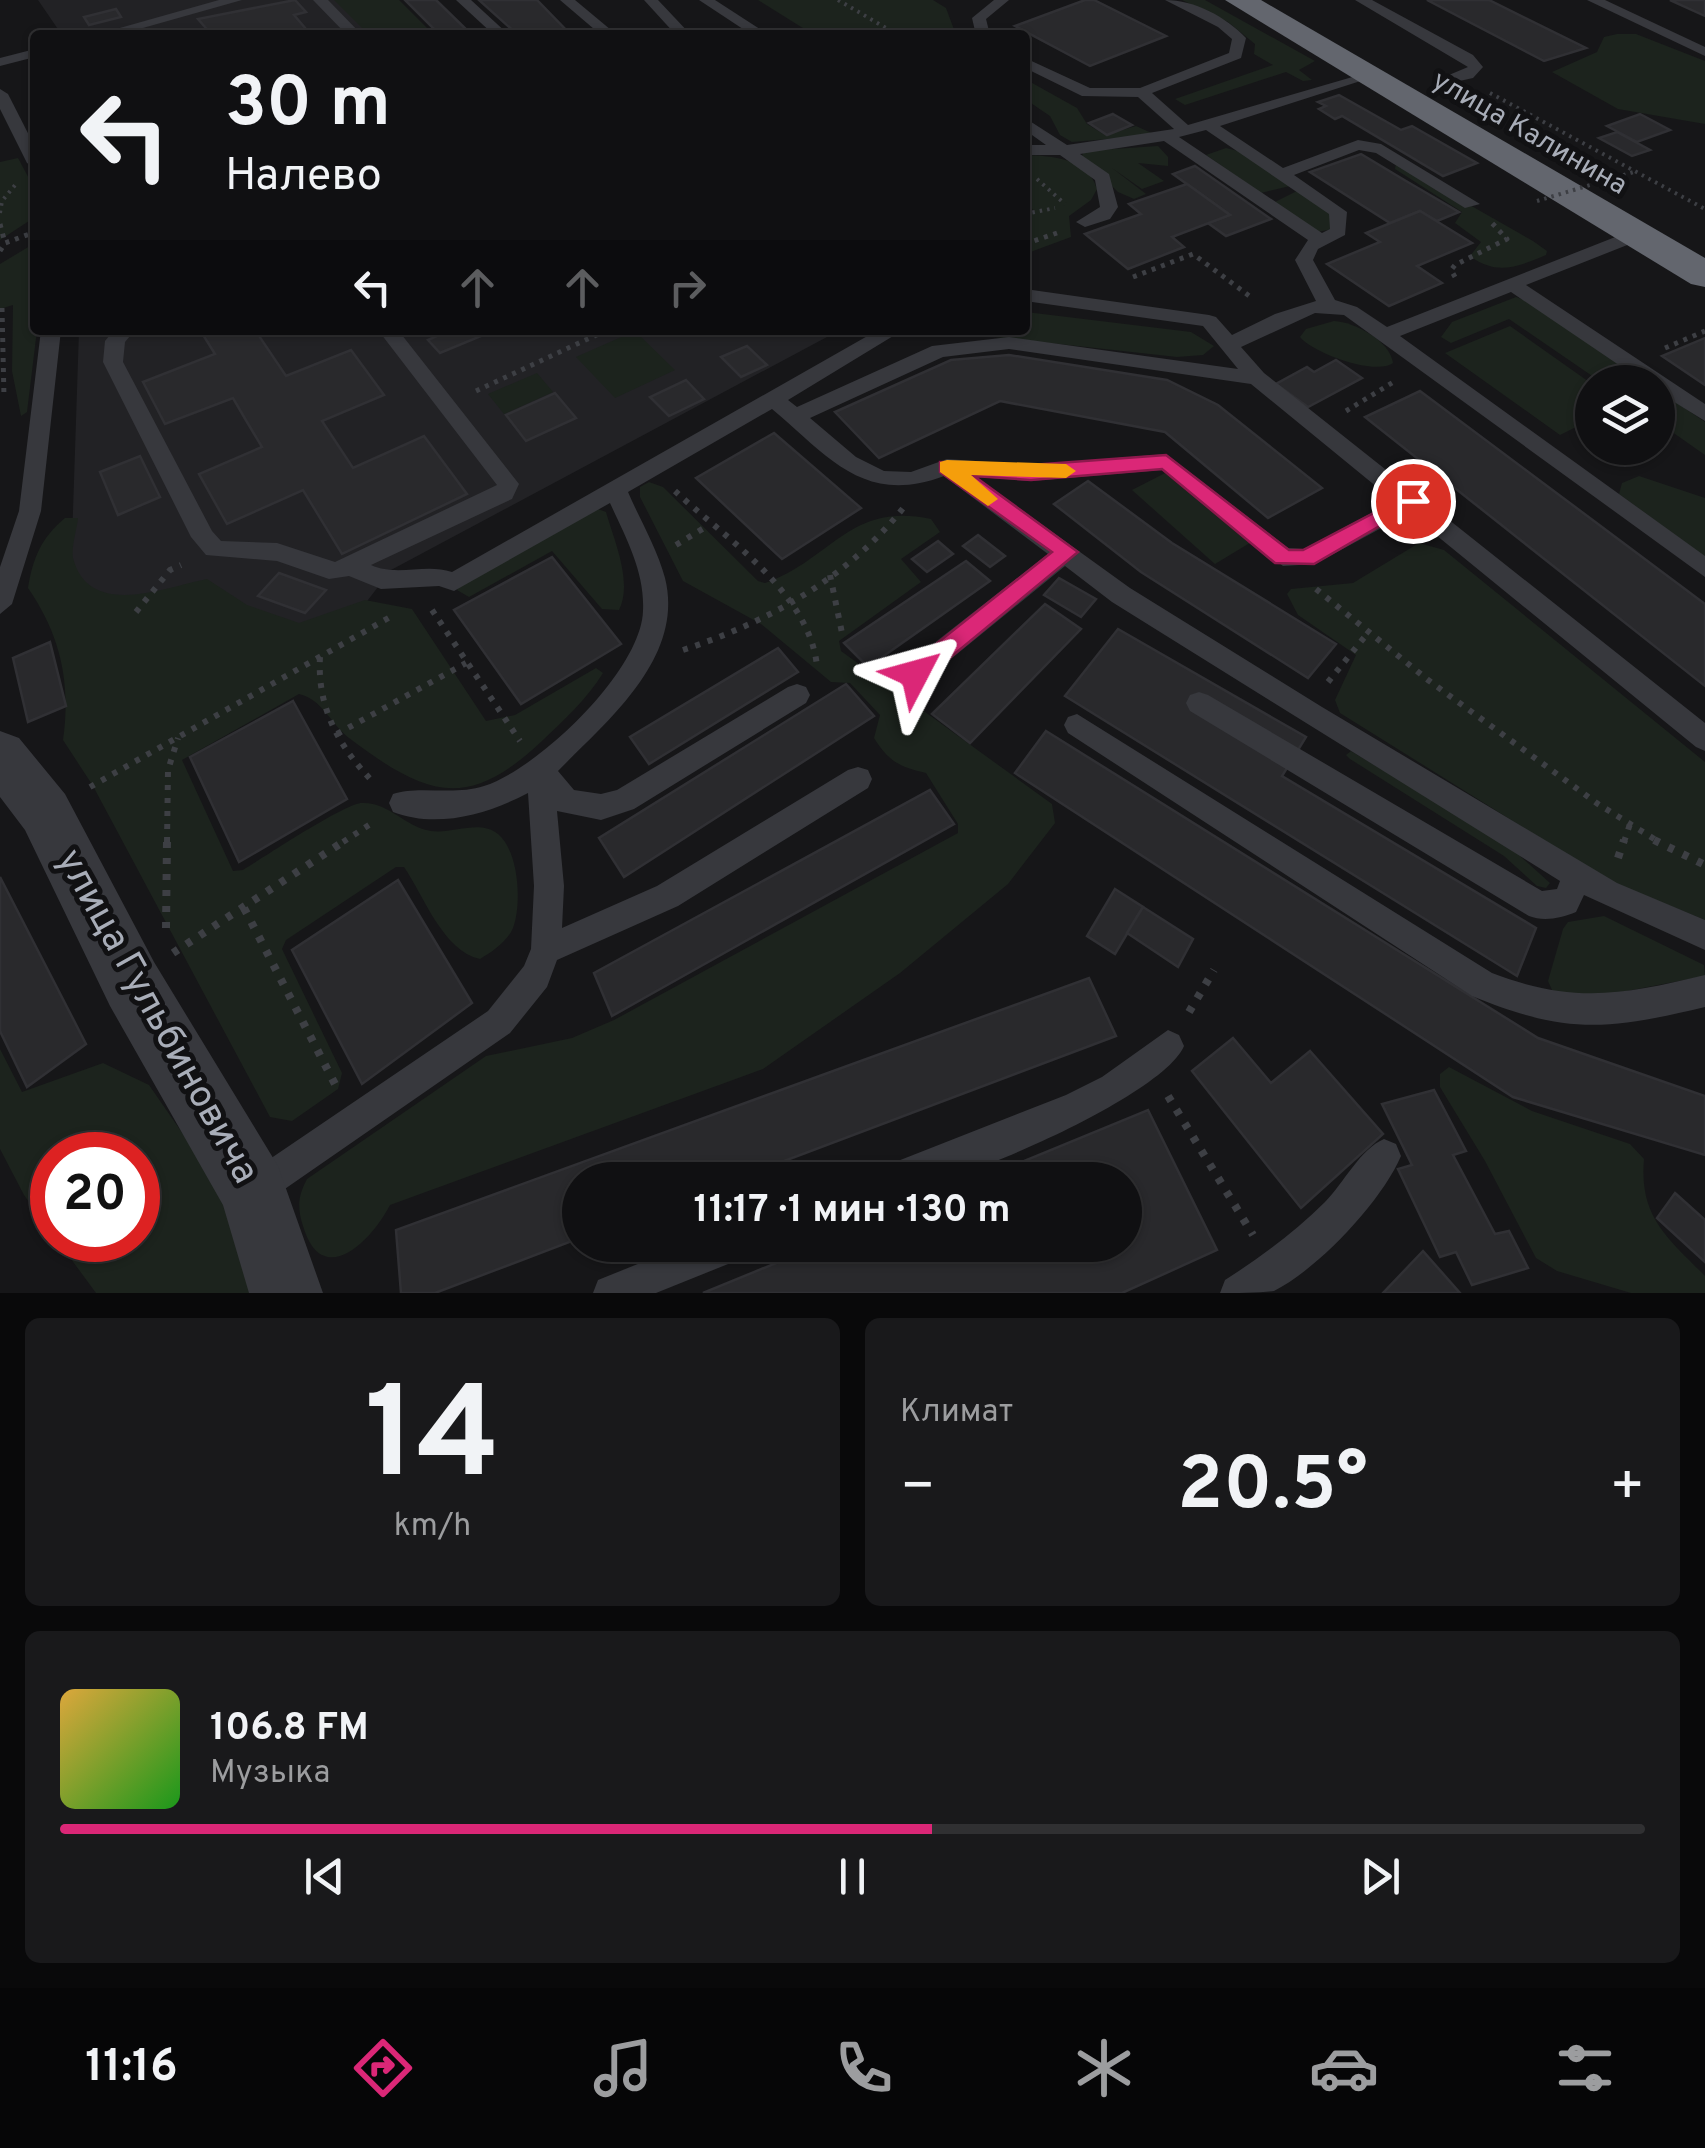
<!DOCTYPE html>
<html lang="ru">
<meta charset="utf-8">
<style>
body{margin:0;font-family:Overpass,sans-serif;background:#19191b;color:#f1f3f6;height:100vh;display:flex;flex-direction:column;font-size:38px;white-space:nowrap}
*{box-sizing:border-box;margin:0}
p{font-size:32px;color:#9c9d9f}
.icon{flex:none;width:55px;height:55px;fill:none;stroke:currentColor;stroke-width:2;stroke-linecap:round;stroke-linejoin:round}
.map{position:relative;height:1293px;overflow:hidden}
.panel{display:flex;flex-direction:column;gap:25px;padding:25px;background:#09090a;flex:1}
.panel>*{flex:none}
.top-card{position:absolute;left:30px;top:30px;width:1000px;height:305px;border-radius:10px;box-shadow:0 2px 8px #0004,0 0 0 2px #303032;background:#101012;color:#f1f3f6;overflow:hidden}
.controls{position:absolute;left:1575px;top:365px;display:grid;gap:20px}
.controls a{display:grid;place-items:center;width:100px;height:100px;border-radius:50%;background:#101012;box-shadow:0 2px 8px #0004,0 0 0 2px #303032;font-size:50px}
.speed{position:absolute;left:30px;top:1132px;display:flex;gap:20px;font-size:50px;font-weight:700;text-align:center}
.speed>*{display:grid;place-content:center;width:130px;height:130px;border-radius:50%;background:#101012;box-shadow:0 2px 8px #0004,0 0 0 2px #303032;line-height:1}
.speed .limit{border:15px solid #d22;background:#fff;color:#111}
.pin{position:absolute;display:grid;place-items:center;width:85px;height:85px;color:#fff;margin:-42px;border:5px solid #fff;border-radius:50%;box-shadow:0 2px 10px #0007}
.me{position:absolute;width:110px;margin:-55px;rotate:51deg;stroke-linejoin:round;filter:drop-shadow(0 0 8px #0008)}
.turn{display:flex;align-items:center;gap:35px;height:210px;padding:0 30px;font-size:45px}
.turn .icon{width:130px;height:130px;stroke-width:2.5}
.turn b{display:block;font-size:70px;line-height:85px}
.lanes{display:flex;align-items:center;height:95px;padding:0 30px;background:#0003;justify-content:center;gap:50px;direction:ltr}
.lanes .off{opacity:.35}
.big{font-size:75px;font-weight:700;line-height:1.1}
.panel .tile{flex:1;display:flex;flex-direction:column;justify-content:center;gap:15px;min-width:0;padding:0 35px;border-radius:15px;background:#19191b}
.panel .dial{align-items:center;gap:0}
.dial b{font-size:130px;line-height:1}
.song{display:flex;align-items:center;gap:30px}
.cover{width:120px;height:120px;border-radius:15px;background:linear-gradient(135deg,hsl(40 70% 55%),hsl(120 70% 35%))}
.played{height:10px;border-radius:5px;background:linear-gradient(90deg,#db2777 55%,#303032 55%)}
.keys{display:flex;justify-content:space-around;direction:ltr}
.heat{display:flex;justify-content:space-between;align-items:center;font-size:55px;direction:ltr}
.panel .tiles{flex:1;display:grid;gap:25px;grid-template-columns:1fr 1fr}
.tile:last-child{grid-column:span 2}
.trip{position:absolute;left:562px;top:1162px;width:580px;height:100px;border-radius:50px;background:#101012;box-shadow:0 2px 8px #0004,0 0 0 2px #303032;font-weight:700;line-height:100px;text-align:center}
.menu{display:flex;height:160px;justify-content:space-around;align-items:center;background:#060607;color:#9c9d9f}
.menu .icon{width:70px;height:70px}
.menu .selected{color:#db2777}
.menu b{font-size:45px;color:#f1f3f6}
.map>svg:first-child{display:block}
.built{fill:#222225}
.green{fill:#1c231d}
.building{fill:#29292c;stroke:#303034;stroke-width:2.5}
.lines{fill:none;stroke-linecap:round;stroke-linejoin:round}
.path-far3{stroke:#3d3f44;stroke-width:4;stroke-dasharray:2.5 5;stroke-linecap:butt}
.path-far2{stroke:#3d3f44;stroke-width:5;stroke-dasharray:4 6;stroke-linecap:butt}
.path-far1{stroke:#3d3f44;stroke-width:6;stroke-dasharray:5 8;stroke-linecap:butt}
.path{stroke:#3d3f44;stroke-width:8;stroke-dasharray:6 10;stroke-linecap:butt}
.lane{fill:#37383d;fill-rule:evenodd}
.street{fill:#37383d;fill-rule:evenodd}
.highway{fill:#63666e;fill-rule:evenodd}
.path-bridge{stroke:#3d3f44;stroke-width:4;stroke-dasharray:2.5 5;stroke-linecap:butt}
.route{fill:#db2777;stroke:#8e194d;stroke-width:2.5}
.slow{fill:#f59e0b}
.labels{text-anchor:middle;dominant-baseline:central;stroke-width:10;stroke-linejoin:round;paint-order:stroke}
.far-street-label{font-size:28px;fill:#a8adb8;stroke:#111113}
.near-street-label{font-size:38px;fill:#a8adb8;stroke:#111113}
</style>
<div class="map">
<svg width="1705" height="1293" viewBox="0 0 1705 1293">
<rect width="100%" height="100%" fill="#161618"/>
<g class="built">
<path d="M38,0H383L420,35H62Z"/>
<path d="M79,330H840L391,570L338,639L69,631Z"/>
</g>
<g class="green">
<path d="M334,0H399L434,35H369Z"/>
<path d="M758,0H933L946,8L956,35H814Z"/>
<path d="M1182,0H1205L1315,61L1299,70L1312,80L1303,81L1286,72L1185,105L1175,99L1273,65L1254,54L1255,44L1228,22Z"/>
<path d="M1617,34H1636L1705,61V124L1618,109L1552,72L1597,52L1604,37Z"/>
<path d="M1025,79L1077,108L1087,124L1105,135L1136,126L1156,135L1072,142L1060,135L1050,116L1025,99Z"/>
<path d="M1158,146L1168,157V166L1138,163L1164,181L1142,189L1112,168L1146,194L1134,199L1118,192L1082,156L1084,151Z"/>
<path d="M1226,148L1242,152L1290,186L1261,193L1206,155Z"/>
<path d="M1025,155C1052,156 1088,158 1097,189L1091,200L1069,216L1071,237L1025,254V222L1034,211L1025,201Z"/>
<path d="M18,158L33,186L35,217L0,240V162Z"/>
<path d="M1396,163L1533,241L1547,251L1546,255C1517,267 1497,276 1470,256L1481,242L1455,223L1462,212L1395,169Z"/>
<path d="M1297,191L1330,211L1332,229L1318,232L1275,202Z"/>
<path d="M35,243L37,330L27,412L21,416L12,371L13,305L0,309V264Z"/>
<path d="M1516,297L1524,300L1647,382H1601L1509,319L1451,343L1441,337L1452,322Z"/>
<path d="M1026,312L1191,332L1214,346L1203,355L1177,357L968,334V330H1025Z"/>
<path d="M1334,321C1355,322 1390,341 1393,363C1375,376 1313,353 1300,337L1306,329Z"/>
<path d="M1510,326L1592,384V419L1560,435L1445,353Z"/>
<path d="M635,331L675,370L615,398L576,357Z"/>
<path d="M537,373L553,392L504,414L488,394Z"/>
<path d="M1658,390L1705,422V455L1658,422Z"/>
<path d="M1169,471L1253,541L1215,564L1132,490Z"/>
<path d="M1639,476L1705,498V557L1619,494L1622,483Z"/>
<path d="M649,482L663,487L758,581L765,583C831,560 850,501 931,519L940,532L901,559L921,582L839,641L841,651L1052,804L1055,823L1008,884L900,973L763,1069L390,1205C371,1242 322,1290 303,1226C297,1207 298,1196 307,1179L486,1056L572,1038L614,1020L958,833V824L926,773C900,767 889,762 874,738L880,715L850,683L831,682L761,624L683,581L640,497V487Z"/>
<path d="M595,508L606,512C614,540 633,582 619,610L602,609L552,551L469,597L457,590L461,583Z"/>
<path d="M65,518H78C77,529 71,547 73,558C89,620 166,587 207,579L247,605L299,623L365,600L412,609L486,721L515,715L596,668L603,673C588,698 563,721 542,741C467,812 426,796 349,738C331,724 322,699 299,694L182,760L233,871L243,870C263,858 345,803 362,803C389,802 405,827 431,831C454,834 479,819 498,834C519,851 522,904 513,928C507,942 492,952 480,959C443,951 424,896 404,867H396L286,940L282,949L342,1073L338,1089L292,1121L270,1117L93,786L63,740C71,683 61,636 28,588C33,558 41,538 65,518Z"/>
<path d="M1419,543L1444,550L1705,762V920L1609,881L1340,713L1335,700L1356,655L1298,615L1287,594L1291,589L1353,583Z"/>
<path d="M1351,751L1510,847L1550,883L1546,888L1537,886L1504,856L1350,759L1346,755Z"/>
<path d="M1604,916L1704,965L1705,976L1580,1000L1552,990L1548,981L1563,929L1568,922Z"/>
<path d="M0,1049L22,1092L103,1063L149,1085L237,1212L263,1293H96L57,1240H138V1155H52V1234L24,1195L0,1149Z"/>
<path d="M1449,1067L1532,1111L1630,1144L1644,1159C1639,1217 1667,1237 1705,1276V1293H1631L1557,1271L1536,1258L1485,1161L1440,1087V1074Z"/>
</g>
<g class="building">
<path d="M295,0L306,12L294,15L306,29L284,35H212L198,19Z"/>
<path d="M405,0H436L472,35H440Z"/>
<path d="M479,0H537L568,32L518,35Z"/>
<path d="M1085,0H1094L1166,36L1090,66L1015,26Z"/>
<path d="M1427,0H1489L1586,48L1544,61Z"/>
<path d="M1670,0H1705V16Z"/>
<path d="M116,9L121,17L89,25L84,17Z"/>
<path d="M1339,95L1401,130L1412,126L1477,163L1443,176L1342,116L1335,119L1319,109L1326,106L1318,102Z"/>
<path d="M1113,114L1132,125L1107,135L1089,123Z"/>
<path d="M1640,114L1670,130L1637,142L1607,126Z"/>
<path d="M1617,132L1650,150L1632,156L1599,138Z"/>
<path d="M1361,154L1406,181L1459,212L1437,221L1420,211L1390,223L1310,172Z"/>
<path d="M1195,166L1205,173L1271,219L1226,236L1208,223L1230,215L1173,174Z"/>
<path d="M1187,184L1230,215L1172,237L1184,247L1128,269L1085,234L1141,214L1129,204Z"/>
<path d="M1420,211L1472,243L1417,266L1442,283L1389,306L1327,264L1380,242L1366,233Z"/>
<path d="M200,330H266L257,333L286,376L351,350L384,395L322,421L353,468L424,436L467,494L342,554L303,490L227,524L199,474L262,447L247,422L233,398L165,424L143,382L215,354Z"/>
<path d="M450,330H476L481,336L440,353L428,340Z"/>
<path d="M1705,338V385L1662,356Z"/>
<path d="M747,346L767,365L741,377L721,357Z"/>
<path d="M1009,355L1167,380L1218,405L1322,488L1268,518L1165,432L1000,401L879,458L835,412L951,360Z"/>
<path d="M1336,360L1362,378L1308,407L1276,384L1307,367L1314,372Z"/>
<path d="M686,380L704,399L669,416L650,397Z"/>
<path d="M1420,391L1705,604V686L1365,417Z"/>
<path d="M555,393L576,418L526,441L506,415Z"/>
<path d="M774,433L861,508L782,559L696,478Z"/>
<path d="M140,456L160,497L118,515L100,472Z"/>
<path d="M1088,481L1172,543L1336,644L1308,678L1141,572L1054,504Z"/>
<path d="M978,535L1005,556L990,567L963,546Z"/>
<path d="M938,541L953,554L927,572L912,559Z"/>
<path d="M552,557L621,644L521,704L454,610Z"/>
<path d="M966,561L990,581L868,667L844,643Z"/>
<path d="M279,573L326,590L305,613L258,596Z"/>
<path d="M1059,578L1096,599L1081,617L1044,595Z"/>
<path d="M1045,604L1081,629L970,743L932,714Z"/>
<path d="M1118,629L1306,737L1282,776L1536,928L1517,976L1065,696Z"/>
<path d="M50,642L66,706L28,722L13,658Z"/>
<path d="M778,648L798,672L649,764L630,737Z"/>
<path d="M846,684L874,716L624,877L599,838Z"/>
<path d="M293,701L347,799L239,862L190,757Z"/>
<path d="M1046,731L1538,1038L1705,1096V1155L1513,1097L1015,773Z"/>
<path d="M930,790L954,824L612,1016L594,973Z"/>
<path d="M0,877L86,1044L27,1087L0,1031Z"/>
<path d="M398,880L472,1003L362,1084L292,950Z"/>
<path d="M1115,889L1143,907L1115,954L1087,936Z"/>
<path d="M1143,907L1193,939L1178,967L1127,933Z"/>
<path d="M1089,978L1116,1036L734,1180H580V1238L435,1293H401L396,1230Z"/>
<path d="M1233,1038L1271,1083L1310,1051L1383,1134L1301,1208L1192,1071Z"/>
<path d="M1434,1090L1466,1151L1453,1155L1495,1234L1509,1231L1528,1268L1472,1285L1456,1252L1440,1257L1398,1169L1412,1165L1382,1104Z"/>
<path d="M1148,1110L1217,1250L1122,1293H703L820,1245H1125V1180H978Z"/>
<path d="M1675,1193L1705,1220V1262L1657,1218Z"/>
<path d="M1423,1251L1460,1293H1383Z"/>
</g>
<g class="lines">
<g class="path-far3">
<path d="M838,0L898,35"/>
<path d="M1490,93L1705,209"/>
<path d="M1037,179L1065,204"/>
<path d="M0,213L2,201L16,184"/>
<path d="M1025,214L1055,208"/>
</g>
<g class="path-far2">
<path d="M1025,214L1031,213"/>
<path d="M0,224L5,243"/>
<path d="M1025,244L1057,233"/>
<path d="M0,251L5,243L35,232"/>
<path d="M1133,277L1193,254L1252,298"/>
<path d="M1455,277L1451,270L1455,265L1507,239L1491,222"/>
<path d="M2,308L4,397"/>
<path d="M1665,348L1705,331"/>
<path d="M476,391L607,330"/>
<path d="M1346,411L1395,381"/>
</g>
<g class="path-far1">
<path d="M675,491C725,538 809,592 817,666"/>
<path d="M676,545L709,525"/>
<path d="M830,575L842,633"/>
<path d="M1316,589L1428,680L1598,804L1659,842"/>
<path d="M432,610L520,741"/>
<path d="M136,612L170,570L181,565"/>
<path d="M683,650C768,622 848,578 904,507"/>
<path d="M320,657C317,708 339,747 374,783"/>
<path d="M1328,682L1367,634"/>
<path d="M337,734L466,663"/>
<path d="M90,787L392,616"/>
<path d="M167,842L168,770L178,738"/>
<path d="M343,842L372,823"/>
<path d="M1624,842L1630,824"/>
</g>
<g class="path">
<path d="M1654,840L1705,865"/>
<path d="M1618,858L1624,840"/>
<path d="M244,908L337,1088"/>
<path d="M166,928L167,840"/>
<path d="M173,953L346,840"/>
<path d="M1189,1012L1214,970"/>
<path d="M1168,1096L1253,1235"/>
</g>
<g class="lane">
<path d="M219,0H242L118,35H95Z"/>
<path d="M313,0H328L362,35H347Z"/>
<path d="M456,0H471L509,35H494Z"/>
<path d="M560,0H575L617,35H601Z"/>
<path d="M644,0H658L691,35H676Z"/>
<path d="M699,0H715L769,35H752Z"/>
<path d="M994,0H1009L986,19L990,35H976L972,18Z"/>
<path d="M1165,0C1195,0 1226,17 1246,38L1241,58L1152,93L1188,125L1373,71V77L1220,126L1283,168L1358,140L1381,144L1480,204L1465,208L1376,153L1359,150L1294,175L1347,212L1345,235L1318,249L1313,260L1335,300L1357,307L1387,327L1633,230H1645V238L1526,285L1705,404V421L1658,392V382H1644L1511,292L1400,336L1705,556V577L1344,315L1315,313L1241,347L1264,373L1705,723V751L1696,747L1409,513L1315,564L1283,566L1162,470L1031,481L976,477L1130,588L1322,707L1617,883L1705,920V950L1584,895L1576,912C1561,918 1544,922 1529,916L1190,711L1186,703L1190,695L1199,692L1208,695L1542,891L1557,889L1560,881L1112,602L1065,566L924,681H906L902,673L906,665L1048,554L944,476C864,506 829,457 772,409L628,492C640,520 657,548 665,578C685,658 607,721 558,771L574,790L601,794L617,790L788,687L797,684L806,687L810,695L806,703L634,809L601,820L557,811L564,886L562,928L657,886L848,770L858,767L868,770L872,779L868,788L678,906L557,960L547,987L510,1033L266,1202L254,1207L242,1202L237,1190L242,1178L488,1011L524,966L531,949L534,886L528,793C488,814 437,829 393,812L389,803L393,794C418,785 454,796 484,786C538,769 641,671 643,611C645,572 626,538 610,503L454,591L439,586L381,589L349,576L329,579L277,561L206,555L191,537L103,362L105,341L114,330H135L125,342L123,362L212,531L221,541L277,543L335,562L497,485L378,330H398L519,484L512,499L371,565C397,577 425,563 452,572L878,330H903L788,400L797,407L932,346L1009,337L1238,369L1203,326L1025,301V289L1209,315L1216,317L1232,335L1275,314L1316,301L1295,260L1308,240L1164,141L1080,154L1109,174L1118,207L1110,219L1085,227L1076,222L1100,207L1095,180L1060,155H1025V145H1046L1025,130V118L1067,145L1174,129L1138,97L1082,96L1025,68V58L1090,88H1140L1229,53L1232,39L1218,27ZM1206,130L1329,214L1330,229L1322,233L1179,137ZM1009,349L1251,384L1394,501L1304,549L1288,548L1166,454L1031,465L947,459L911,472L884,471L856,457L810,418L943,357Z"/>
<path d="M1355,0H1372L1473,55L1483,67L1473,78L1437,86V80L1468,67Z"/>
<path d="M1587,0H1605L1705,47V56Z"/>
<path d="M35,49V57L0,66V58Z"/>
<path d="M0,89L8,94L35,147V168L27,163L0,109Z"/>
<path d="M41,330H61L41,511L12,604L0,614V567L19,511Z"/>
<path d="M1077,714L1492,973C1573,1004 1623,995 1705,975V1007C1608,1030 1567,1035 1472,996L1068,733L1064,725L1068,717Z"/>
<path d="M1168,1030L1179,1035L1184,1046C1165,1092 987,1171 937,1180C917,1183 894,1180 875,1180L880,1168L1066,1095L1102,1077Z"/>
<path d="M1384,1139L1396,1144L1401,1156C1382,1201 1318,1269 1274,1291C1260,1293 1235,1293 1220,1293L1225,1280C1261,1257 1295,1232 1325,1202C1344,1183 1360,1149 1384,1139Z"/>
<path d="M685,1245H748L743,1258L656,1293H593L598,1280Z"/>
</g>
<path class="street" d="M0,731L19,738L65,794L154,962L278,1166L323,1293H249L223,1205L110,1006L25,830L0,797Z"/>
<path class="highway" d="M1225,0H1261L1705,258V287L1691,284Z"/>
<path class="path-bridge" d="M1537,201L1637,171"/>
</g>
<path class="route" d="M1166,455L1289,550H1303L1406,496L1413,494L1423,501L1314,564L1275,563L1162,469L1031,480L974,476L1078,552L923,680H907V667L1052,552L940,472V462L1031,465Z"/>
<path class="slow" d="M947,460L1066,464L1076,471L1066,478L971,475L998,499L988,506L940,472V462Z"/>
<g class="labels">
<g class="far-street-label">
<text transform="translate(1529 134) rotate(30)">улица Калинина</text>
</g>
<g class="near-street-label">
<text transform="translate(156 1017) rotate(61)">улица Гульбиновича</text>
</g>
</g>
</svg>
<div class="controls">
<a><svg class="icon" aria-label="layers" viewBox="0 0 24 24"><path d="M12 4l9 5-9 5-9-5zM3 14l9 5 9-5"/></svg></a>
</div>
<div class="speed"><div class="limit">20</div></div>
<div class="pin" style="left:1413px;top:501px;background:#d93025"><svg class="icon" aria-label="arrive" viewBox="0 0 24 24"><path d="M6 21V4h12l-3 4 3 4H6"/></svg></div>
<svg class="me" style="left:915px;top:674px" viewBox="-20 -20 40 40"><path d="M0-17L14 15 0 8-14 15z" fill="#db2777" stroke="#fff" stroke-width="4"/></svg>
<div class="trip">11:17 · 1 мин · 130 m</div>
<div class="top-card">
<div class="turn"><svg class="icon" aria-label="left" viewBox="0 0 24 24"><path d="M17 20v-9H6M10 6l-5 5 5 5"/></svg><div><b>30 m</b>Налево</div></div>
<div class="lanes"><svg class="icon" aria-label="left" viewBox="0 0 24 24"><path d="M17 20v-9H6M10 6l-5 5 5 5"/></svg><svg class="icon off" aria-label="ahead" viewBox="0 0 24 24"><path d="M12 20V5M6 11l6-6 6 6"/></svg><svg class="icon off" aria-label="ahead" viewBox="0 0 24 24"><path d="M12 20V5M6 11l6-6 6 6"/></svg><svg class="icon off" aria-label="right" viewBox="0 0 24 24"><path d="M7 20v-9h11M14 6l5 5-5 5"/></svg></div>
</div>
</div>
<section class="panel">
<div class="tiles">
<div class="tile dial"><b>14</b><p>km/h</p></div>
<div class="tile"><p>Климат</p>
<div class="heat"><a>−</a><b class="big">20.5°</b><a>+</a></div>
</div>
<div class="tile">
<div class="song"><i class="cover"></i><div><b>106.8 FM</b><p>Музыка</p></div></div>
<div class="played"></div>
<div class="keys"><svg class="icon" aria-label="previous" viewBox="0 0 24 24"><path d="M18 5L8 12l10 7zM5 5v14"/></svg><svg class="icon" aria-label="pause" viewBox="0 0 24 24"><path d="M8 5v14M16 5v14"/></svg><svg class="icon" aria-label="next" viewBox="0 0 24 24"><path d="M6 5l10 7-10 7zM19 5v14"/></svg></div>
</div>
</div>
</section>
<nav class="menu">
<b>11:16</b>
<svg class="icon selected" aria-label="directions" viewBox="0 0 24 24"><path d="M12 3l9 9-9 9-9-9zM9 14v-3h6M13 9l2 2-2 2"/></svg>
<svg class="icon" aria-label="music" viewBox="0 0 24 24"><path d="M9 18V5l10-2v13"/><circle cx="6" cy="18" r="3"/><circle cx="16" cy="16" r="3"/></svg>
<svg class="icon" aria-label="phone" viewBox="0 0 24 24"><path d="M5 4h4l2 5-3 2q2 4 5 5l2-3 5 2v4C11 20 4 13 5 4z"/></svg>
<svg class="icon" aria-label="climate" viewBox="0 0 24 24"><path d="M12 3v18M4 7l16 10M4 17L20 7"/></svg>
<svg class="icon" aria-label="car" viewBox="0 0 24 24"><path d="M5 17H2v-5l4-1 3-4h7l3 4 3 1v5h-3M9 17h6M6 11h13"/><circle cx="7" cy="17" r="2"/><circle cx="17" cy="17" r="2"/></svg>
<svg class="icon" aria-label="filters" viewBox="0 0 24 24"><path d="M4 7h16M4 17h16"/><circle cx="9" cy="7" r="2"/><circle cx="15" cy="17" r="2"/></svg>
</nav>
